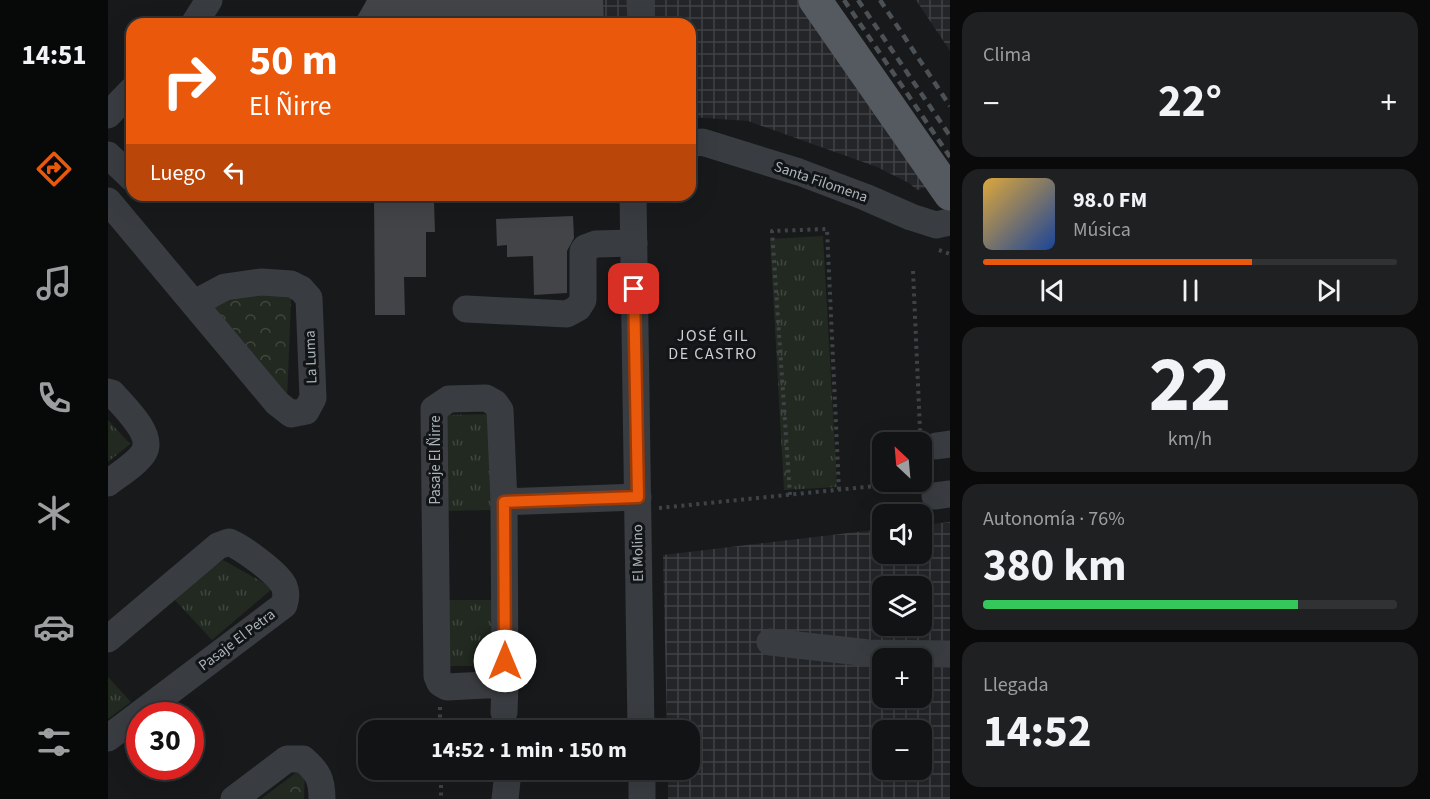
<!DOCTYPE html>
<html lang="es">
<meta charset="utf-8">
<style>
body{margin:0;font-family:"Source Sans 3",sans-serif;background:#1f2022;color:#f1f3f6;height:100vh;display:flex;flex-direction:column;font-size:22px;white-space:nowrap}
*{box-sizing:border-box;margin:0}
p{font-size:20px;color:#9c9ea0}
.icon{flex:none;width:33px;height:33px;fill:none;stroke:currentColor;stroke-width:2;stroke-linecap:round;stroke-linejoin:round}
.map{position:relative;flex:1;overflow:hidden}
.sheet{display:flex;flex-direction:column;gap:12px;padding:12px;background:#0a0a0b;width:480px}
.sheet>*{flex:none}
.banner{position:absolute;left:18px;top:18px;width:570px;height:183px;border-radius:18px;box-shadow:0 6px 24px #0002,0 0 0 2px #313234;background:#ea580c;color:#fff;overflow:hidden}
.needle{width:39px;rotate:334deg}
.fabs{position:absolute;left:764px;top:432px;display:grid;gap:12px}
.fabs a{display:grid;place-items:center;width:60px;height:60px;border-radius:12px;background:#121314;box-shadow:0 6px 24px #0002,0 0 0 2px #313234;font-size:30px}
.speed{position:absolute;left:18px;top:702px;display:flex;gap:12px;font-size:30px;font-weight:700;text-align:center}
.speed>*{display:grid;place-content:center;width:78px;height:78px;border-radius:50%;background:#121314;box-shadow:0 6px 24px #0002,0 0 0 2px #313234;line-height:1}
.speed .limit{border:9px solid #d22;background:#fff;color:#111}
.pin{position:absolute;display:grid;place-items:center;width:51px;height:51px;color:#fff;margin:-26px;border-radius:12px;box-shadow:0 3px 9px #0006}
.me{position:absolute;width:66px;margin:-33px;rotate:0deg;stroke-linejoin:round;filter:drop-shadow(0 0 4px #0008)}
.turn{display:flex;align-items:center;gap:21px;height:126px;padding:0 24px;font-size:27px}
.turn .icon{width:78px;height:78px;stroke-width:2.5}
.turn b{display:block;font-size:42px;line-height:51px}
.then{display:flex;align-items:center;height:57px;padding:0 24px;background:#0003;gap:12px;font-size:22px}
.big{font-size:45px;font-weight:700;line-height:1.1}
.sheet .tile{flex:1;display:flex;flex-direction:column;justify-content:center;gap:9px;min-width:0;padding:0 21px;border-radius:18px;background:#1f2022}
.sheet .dial{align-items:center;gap:0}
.dial b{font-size:78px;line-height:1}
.song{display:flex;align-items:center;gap:18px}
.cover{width:72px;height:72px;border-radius:9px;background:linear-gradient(135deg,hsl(40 70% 55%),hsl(220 70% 35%))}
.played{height:6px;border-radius:3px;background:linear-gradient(90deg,#ea580c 65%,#313234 65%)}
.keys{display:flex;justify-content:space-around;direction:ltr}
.heat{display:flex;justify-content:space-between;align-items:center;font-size:33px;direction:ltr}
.charge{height:9px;border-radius:4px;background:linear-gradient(90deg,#34c759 76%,#313234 0)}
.trip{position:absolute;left:250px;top:720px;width:342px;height:60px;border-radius:18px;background:#121314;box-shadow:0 6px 24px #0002,0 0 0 2px #313234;font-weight:700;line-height:60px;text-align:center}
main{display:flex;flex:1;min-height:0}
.menu{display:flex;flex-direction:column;width:108px;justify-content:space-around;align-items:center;background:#070808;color:#9c9ea0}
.menu .icon{width:42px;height:42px}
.menu .on{color:#ea580c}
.menu b{font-size:27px;color:#f1f3f6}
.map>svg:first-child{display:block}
.industrial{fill:url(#industrial-grid);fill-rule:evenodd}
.grass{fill:url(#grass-tufts)}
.park{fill:url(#park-crowns)}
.building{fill:#424448}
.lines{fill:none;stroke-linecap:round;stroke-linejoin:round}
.path{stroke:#3f4347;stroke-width:4;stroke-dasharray:3 4.5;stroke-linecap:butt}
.minor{stroke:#393c40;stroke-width:27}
.major{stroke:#545a5f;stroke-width:33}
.rail{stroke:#4c5155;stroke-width:4.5;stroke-dasharray:8 6;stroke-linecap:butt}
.route-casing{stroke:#983908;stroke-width:15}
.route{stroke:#ea580c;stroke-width:10}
.labels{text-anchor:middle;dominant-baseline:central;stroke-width:6;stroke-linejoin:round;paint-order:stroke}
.street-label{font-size:15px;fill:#a9b4bc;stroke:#131416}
.neighbourhood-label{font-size:16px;letter-spacing:1.5px;fill:#cbd1d7;stroke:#131416}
</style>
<main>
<nav class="menu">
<b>14:51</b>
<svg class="icon on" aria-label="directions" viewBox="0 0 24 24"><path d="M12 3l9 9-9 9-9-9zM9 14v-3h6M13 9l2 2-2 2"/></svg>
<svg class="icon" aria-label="music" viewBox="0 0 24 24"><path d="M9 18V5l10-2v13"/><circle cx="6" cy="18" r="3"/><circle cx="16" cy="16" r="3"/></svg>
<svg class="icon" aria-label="phone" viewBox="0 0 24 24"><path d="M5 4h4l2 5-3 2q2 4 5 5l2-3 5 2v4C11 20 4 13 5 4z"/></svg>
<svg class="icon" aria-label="climate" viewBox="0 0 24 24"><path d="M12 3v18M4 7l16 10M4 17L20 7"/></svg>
<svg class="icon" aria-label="car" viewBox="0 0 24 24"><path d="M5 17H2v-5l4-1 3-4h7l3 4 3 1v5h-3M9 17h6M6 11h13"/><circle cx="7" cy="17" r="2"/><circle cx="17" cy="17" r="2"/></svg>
<svg class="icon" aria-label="filters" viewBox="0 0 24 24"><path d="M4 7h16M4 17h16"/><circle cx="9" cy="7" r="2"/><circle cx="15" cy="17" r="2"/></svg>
</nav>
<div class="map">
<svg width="842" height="799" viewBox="0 0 842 799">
<defs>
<pattern id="industrial-grid" width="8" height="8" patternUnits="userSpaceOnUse" patternTransform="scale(1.5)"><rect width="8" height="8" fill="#242528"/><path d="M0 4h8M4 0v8" fill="none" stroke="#414245"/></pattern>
<pattern id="grass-tufts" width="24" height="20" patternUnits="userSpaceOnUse" patternTransform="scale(1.5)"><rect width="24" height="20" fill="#212920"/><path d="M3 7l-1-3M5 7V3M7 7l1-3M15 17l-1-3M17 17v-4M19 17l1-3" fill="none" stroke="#3e463e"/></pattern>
<pattern id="park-crowns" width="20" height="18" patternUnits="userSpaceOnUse" patternTransform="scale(1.5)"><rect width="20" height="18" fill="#212920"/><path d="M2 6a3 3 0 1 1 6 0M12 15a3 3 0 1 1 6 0" fill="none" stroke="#3e463e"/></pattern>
</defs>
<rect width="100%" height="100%" fill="#18191b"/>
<g class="industrial">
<path d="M259,0H696L820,183L817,188L809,190L801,183L769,167L640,121L582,117V24H245Z"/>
<path d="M808,0H842V51Z"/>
<path d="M842,522V799H560V770H582V730H559L555,555L774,529V554H813V525ZM774,586H813V626H774ZM774,658H813V698H774ZM774,730H813V770H774Z"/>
</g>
<g class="grass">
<path d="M715,236L729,487L676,490L662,239Z"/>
<path d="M387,414V510L334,511L332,415Z"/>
<path d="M0,420L22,444L0,462Z"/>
<path d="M115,560L165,588L104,640L65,598Z"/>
<path d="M339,600H388V666H338Z"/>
<path d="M0,677L23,702L0,719Z"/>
</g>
<g class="park">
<path d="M154,288L183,299L179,402L104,308L117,293Z"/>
<path d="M197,766L196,799H153Z"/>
</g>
<g class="building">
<path d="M259,0H495L496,24H245Z"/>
<path d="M266,195H291V203L326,202L327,232H318V277H296L297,315H267Z"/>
<path d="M465,216L466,238L459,251V293L426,295L425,256L399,257V245L389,246L388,219Z"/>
</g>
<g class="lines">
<g class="path">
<path d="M831,250L842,254"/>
<path d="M805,271L812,430"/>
<path d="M682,495L664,231L719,229L731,490"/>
<path d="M551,508L807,482"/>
<path d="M332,707V730"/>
<path d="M333,770V799"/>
</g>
<g class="minor">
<path d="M532,0L533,24"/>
<path d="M86,24L101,0"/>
<path d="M0,115L24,90"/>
<path d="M582,144L594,142L691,172L757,197L803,217L828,225L842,222"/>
<path d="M0,155L24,178"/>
<path d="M525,195L533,730"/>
<path d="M0,201L169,403L183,414L198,411L205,398L201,298L193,289L183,284L153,282L117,287L87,303"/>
<path d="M358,309L459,314L470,308L475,300V251L477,248L488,244L526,243"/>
<path d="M0,392L4,393C15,406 46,434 36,452C31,462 9,476 0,483"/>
<path d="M828,446L842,444"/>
<path d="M827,496L842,494"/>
<path d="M396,502L530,497"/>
<path d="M0,639L110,546L121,542C135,548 170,573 176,586C179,593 178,599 176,605L0,738"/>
<path d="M662,642L761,653L842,654"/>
<path d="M396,712L397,684L396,502L392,410L387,403L378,398L341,399L326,409L329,676L332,683L339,687L397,684"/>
<path d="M534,770V799"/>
<path d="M126,799L179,759H195C210,772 214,779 214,799"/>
<path d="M397,799L400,772"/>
</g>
<path class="major" d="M707,0L842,194"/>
<g class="rail">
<path d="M736,0L842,157"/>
<path d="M750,0L842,136"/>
<path d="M772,0L842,106"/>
</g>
</g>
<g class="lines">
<defs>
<path id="route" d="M397,661L396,502L530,497L526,289"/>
</defs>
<use href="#route" class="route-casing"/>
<use href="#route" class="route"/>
</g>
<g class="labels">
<g class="street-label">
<text transform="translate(713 182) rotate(19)">Santa Filomena</text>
<text transform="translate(203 357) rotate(-92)">La Luma</text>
<text transform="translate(327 460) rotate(-90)">Pasaje El Ñirre</text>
<text transform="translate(530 553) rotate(-91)">El Molino</text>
<text transform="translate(129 640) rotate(-37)">Pasaje El Petra</text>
</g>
<g class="neighbourhood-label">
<text x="605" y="336">JOSÉ GIL<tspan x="605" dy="18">DE CASTRO</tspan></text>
</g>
</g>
</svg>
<div class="fabs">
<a><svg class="needle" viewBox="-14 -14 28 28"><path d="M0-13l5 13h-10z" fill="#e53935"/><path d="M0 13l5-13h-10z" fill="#9c9ea0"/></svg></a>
<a><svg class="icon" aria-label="sound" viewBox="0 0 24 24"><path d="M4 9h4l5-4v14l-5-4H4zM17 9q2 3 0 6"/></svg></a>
<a><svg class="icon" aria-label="layers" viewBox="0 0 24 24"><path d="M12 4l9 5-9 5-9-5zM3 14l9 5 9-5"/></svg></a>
<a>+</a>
<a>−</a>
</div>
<div class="speed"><div class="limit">30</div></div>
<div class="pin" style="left:526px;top:289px;background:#d93025"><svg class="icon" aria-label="arrive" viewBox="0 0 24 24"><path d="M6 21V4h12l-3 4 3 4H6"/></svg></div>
<svg class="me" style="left:397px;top:661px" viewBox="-20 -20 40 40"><circle r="19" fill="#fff"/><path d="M0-13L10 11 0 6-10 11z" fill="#ea580c"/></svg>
<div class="trip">14:52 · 1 min · 150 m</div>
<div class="banner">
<div class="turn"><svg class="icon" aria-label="right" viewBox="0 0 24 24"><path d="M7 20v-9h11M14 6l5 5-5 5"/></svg><div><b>50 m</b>El Ñirre</div></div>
<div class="then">Luego<svg class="icon" aria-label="left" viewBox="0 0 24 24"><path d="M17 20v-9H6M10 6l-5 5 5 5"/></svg></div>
</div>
</div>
<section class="sheet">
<div class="tile"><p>Clima</p>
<div class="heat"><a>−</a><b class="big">22°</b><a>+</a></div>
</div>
<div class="tile">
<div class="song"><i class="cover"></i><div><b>98.0 FM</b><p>Música</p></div></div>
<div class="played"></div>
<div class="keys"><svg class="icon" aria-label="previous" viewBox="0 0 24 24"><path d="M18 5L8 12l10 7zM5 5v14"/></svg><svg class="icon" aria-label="pause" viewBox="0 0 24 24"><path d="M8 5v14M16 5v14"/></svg><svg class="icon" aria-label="next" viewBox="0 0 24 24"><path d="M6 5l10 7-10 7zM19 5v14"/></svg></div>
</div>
<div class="tile dial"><b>22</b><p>km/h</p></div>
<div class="tile"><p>Autonomía · 76%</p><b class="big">380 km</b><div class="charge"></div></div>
<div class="tile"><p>Llegada</p><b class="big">14:52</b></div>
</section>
</main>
